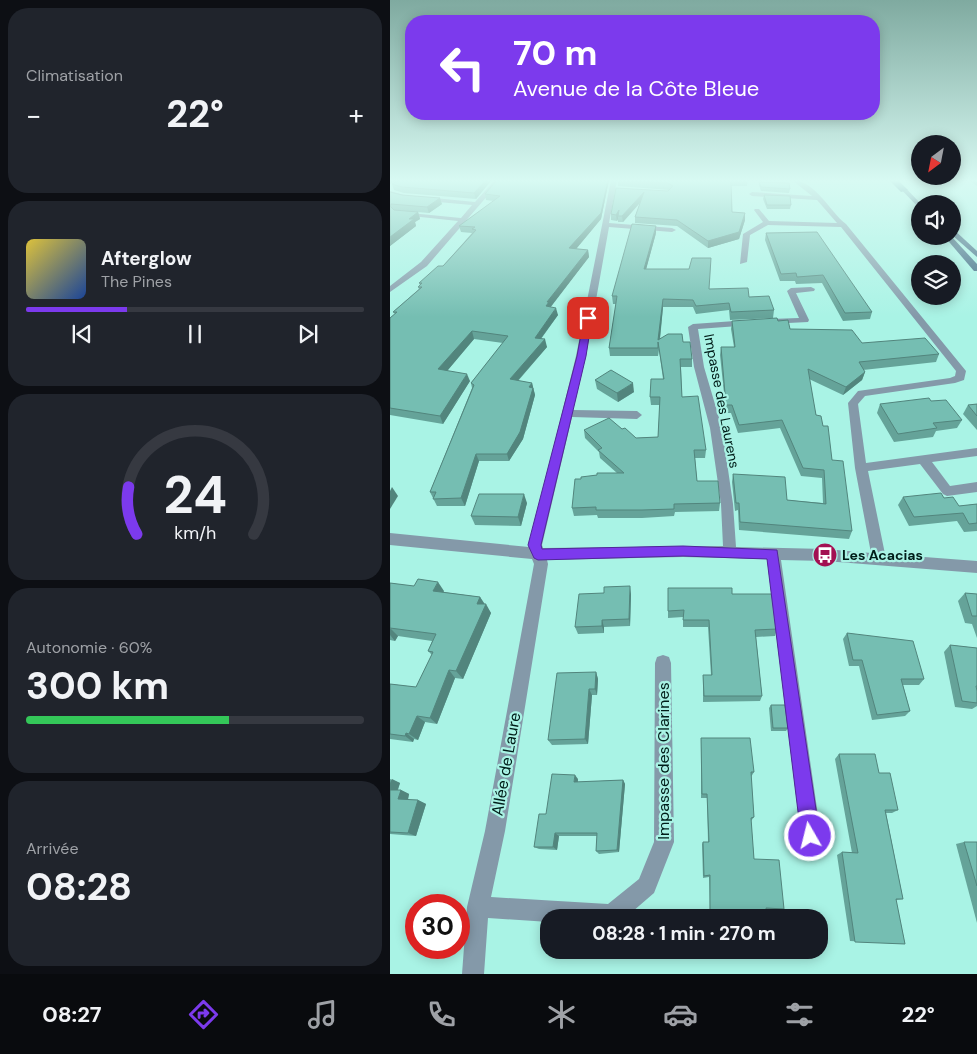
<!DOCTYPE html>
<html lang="fr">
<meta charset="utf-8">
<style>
body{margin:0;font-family:"DM Sans",sans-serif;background:#20242c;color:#f1f3f6;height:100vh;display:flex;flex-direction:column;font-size:19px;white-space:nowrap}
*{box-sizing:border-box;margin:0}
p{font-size:16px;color:#9ea1a6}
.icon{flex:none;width:28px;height:28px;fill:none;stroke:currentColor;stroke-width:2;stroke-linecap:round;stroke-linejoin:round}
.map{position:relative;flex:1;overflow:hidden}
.drawer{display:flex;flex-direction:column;gap:8px;padding:8px;background:#0d0f14;width:390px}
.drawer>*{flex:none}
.guide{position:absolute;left:15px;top:15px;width:475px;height:105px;border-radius:20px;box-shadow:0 2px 12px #0003;background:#7c3aed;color:#fff;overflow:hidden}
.needle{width:32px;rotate:212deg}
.controls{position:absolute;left:521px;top:135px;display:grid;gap:10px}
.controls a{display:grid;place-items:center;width:50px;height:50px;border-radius:50%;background:#171b24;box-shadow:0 2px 12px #0003;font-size:25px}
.speed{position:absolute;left:15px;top:894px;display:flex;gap:10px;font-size:25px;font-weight:700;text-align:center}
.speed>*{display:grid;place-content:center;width:65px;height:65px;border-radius:50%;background:#171b24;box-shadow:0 2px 12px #0003;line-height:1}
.speed .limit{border:8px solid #d22;background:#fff;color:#111}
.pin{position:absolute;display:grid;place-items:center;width:42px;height:42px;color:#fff;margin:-21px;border-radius:10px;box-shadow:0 2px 8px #0006}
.me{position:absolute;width:55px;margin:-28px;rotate:352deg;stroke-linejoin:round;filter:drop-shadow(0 0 4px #0008)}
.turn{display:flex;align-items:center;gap:18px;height:105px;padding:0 25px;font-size:22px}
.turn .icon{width:65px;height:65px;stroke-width:2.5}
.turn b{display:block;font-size:35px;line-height:42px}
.big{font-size:38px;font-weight:700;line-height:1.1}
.drawer .card{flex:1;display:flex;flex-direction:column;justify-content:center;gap:8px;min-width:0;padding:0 18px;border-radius:20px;background:#20242c}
.drawer .dial{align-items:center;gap:0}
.dial svg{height:130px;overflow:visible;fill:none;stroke:#363941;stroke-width:7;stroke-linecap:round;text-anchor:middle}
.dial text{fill:#f1f3f6;stroke:none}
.song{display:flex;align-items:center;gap:15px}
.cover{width:60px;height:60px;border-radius:8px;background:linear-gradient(135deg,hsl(50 70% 55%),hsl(220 70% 35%))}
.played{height:5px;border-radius:2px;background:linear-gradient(90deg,#7c3aed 30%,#363941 30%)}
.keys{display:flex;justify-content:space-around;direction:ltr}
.heat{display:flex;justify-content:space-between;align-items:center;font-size:28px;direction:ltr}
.charge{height:8px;border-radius:4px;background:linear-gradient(90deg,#34c759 60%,#363941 0)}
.trip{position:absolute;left:150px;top:909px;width:288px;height:50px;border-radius:20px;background:#171b24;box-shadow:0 2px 12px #0003;font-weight:700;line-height:50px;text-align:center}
.dock{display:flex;height:80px;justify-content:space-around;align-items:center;background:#090b0e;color:#9ea1a6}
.dock .icon{width:35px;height:35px}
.dock .on{color:#7c3aed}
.dock b{font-size:22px;color:#f1f3f6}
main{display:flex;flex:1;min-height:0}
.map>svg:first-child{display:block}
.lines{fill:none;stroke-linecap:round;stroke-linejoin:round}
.minor{fill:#8499a9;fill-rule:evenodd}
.major{fill:#355c78;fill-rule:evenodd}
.highway{fill:#154666;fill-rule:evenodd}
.wall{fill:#65a399}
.shaded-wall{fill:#52857d}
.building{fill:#75beb2;stroke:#52857d}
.route{fill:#7c3aed;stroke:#51269a}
.labels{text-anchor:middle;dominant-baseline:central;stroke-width:4.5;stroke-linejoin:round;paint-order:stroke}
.street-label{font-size:14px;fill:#001d19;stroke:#a9f3e5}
.poi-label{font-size:14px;font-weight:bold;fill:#001d19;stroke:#a9f3e5;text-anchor:start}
.near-street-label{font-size:16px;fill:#001d19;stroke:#a9f3e5}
</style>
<main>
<section class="drawer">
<div class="card"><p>Climatisation</p>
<div class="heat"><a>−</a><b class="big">22°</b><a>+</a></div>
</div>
<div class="card">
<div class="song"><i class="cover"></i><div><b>Afterglow</b><p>The Pines</p></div></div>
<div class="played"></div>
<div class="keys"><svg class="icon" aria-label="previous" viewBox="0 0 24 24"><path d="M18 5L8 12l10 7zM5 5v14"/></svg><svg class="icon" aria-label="pause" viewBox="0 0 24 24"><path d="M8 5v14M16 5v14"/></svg><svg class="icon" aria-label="next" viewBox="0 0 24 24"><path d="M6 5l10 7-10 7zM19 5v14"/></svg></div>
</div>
<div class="card dial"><svg viewBox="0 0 100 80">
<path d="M14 69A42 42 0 1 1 86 69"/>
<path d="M14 69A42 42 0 0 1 9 40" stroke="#7c3aed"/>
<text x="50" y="56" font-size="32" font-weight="700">24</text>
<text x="50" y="72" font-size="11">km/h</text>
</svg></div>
<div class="card"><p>Autonomie · 60%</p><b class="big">300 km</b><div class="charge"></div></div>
<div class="card"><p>Arrivée</p><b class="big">08:28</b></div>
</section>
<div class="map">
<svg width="587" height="974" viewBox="0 0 587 974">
<rect width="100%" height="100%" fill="#a9f3e5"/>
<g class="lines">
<g class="minor">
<path d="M105,180H111L37,266L0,292V286L31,262L68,221L12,215L9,213L10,212L71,218L82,205L14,199L0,195V191L14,195L85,202Z"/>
<path d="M221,180H227L219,223L282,228L286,230L282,232L219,227L196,356L183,410L247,411L252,415L247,419L182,417L152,545L153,548L333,546L331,504L320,428L304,367L298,327L303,324L359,320L364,323L362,325L308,329L314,367L332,428L343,504L346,547L435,549L481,553L465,468L458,403L468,391L560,378L565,376L566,371L451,227L378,225L360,235L357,262L350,264L353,234L373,222L364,210L365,209H369L379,221L447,223L427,200L362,196L359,194L362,192L422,196L402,180C425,180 440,212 456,224L576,371L574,380L565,383L475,396L468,404L476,463L587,448V456L542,462L560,486L587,482V492L557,496L553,494L530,464L478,471L495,554L587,561V573L435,561L391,560L431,836L428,843L421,846L414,843L411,836L377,559L293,557L157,560L158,564L115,831L101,897L218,904L249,879L264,842L265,663L267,657L273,655L279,657L281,663L284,842L264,893L235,918H159V922L98,918L94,974H72L77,907L95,831L144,564L142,559L0,545V533L139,547L186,356Z"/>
<path d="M421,287L425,289L424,291L406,293L419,320L418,322L378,324L377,322L381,319L409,318L397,291L401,288Z"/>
</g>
<g class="major">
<path d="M502,180H508L531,204L530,209Z"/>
<path d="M562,228L587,251V257L562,235Z"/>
<path d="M554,236H561L587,264V271H584Z"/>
</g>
<path class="highway" d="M499,180H507L518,190L511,192Z"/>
</g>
<g class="wall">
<path d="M9,180H100V182L86,199L14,193L4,190L2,184Z"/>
<path d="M107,180H219L211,219L186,249L198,250L199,257L160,307L168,315L151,339L157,347L128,381L142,383L145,395L133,439L119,461H89L75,506H47L40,492L82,388L81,383L113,343L84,339L57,371L80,381L53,424L0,415V318L5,314L3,312L29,289L28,287L30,285L29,283L53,266L82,233L71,232L69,226L104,201L96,200L95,194Z"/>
<path d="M228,180H358L357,186H341L342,212L355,213V220L349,239L318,248L287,226L245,223V217L250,203L233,222H228V219L227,221L221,220V214L279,190L228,186Z"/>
<path d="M569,180H587V186L580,181H571Z"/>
<path d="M369,182L400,189L399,193L371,191L369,185Z"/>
<path d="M0,192L52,204L39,213L4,210L28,212L30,219L25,222L26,226L0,246Z"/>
<path d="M374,195L401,205L400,209H377L373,199Z"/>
<path d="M266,233L256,269L319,289L359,297L384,310L383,318L340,320L339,310L306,314L303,307H273L270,340L293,342L302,359V367H291L292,397L316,450L315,458H305L307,481L330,503L329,511L285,512L284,516L252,518H208L207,515L184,516L182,508L191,479L207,475L227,473L210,458L209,452L195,438L194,430L232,429L246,438L268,437L270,405H261L260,397L273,379L269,350L268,356H220L219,348L226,304H223L222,296Z"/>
<path d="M376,233L482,312L480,319L453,321L432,283L406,284L405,281H390L375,240Z"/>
<path d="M342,321H388L400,329L472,343L549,354L546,362L473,370L475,372L472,380L453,395L419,379L426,415L433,426L442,460L462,531L459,539L349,530L348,510L345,511L342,482L343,474L397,500L433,503L432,478L411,476L390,428L348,433L341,413H336L330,355L331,347H344L341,329Z"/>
<path d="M205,380L244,392L228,402L207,389Z"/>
<path d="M541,401L572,420L567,428L546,431L543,437L504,442L487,413L490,404Z"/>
<path d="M587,404V430L573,414L578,405Z"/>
<path d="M513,497L554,498L569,506L587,504V531L574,532L567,521L519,526L508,505Z"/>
<path d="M137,503L131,526L85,525L81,516Z"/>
<path d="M0,583L54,591L53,592L90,597L101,613L73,679L65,678L47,724L35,722L28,740L24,739L23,742L0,739V684L26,687L42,655L38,651L42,641L8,636L5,641L0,640Z"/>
<path d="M575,593L587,594V638L582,624L575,623L568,601Z"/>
<path d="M241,594L240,626L214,627V633L188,634L185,627Z"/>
<path d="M342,594L387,629L385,636L366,637L372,696L370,701L313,702V675H321L318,627H293V617L278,618V611Z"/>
<path d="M457,633L534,679L529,685H513L520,711L515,716L482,720L469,666H459L453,639Z"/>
<path d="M560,645L587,648V706L582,709L565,707L554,652Z"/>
<path d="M206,672L208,679L207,695H202L198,744L162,745L158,740Z"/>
<path d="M381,705L398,728L396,731H381L379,708Z"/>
<path d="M311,738L364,772L361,777L364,817L361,821L364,859L394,909L391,910L377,909V918H339V915L320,914L319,877L313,878L312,844L313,842H318L317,798H311Z"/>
<path d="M449,754L489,773L508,810L502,813H496L513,899L506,900L515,944L460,941L447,855L452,852L462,853L445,759Z"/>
<path d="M0,779L10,783L8,790H11L19,794L18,800H28L36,804L26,836L0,834Z"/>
<path d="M188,779V782L233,780L235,784L229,852L209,854L206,851L207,836H169L167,850L149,849L144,847L156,814Z"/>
<path d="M574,842H587V923L566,844Z"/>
</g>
<g class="shaded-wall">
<path d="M0,180H6L0,184Z"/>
<path d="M96,180H100V182L86,199L84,193Z"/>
<path d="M218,180H219L211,219L181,255L179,248Z"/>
<path d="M254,192V198L233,222L232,216Z"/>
<path d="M50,198L52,204L39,213L37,207Z"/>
<path d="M229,210L228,216V219L227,221L226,215Z"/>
<path d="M28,212L30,219L25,222L26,226L0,246V237L19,219Z"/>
<path d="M355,213V220L349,239L318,248V241Z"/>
<path d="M266,226V233L254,277V269Z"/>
<path d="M198,250L199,257L160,308L156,306L157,302Z"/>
<path d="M273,299V307L269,346L268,340Z"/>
<path d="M166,308L168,315L146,345L145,338Z"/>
<path d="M82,331L84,339L52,377L48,369Z"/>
<path d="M155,339L157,347L122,387L120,379Z"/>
<path d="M475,372L472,380L453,395L456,387Z"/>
<path d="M77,374L80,381L53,424L50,416Z"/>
<path d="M142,383L145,395L133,439L119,461L117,454L139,387Z"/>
<path d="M243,383L244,392L228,402L227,393Z"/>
<path d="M86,454L89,461L75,506L71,498Z"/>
<path d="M2,487L8,496L0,509V491Z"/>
<path d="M134,494L137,503L131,526L128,517Z"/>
<path d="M48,582L54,591L49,600L43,591Z"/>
<path d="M240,586L241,594L240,626L239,619Z"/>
<path d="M90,597L95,605L87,604Z"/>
<path d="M96,604L101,613L73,679L66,671Z"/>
<path d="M212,620L214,627V633L212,626Z"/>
<path d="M0,628L8,636L5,641L0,635Z"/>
<path d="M59,670L65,678L47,724L40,718Z"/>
<path d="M206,672L208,679L207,695L205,689Z"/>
<path d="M199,689L202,695L198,744L195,739Z"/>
<path d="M27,716L35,722L28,740L19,734Z"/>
<path d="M16,733L24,739L23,742L15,736Z"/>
<path d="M185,775L188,779L187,786L184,782Z"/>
<path d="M2,779L10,783L6,794L0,790V783Z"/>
<path d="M233,780L235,784L229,852L227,850Z"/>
<path d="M11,790L19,794L17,803L8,799Z"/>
<path d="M28,800L36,804L26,836L18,833Z"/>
<path d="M165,833L169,836L167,850L163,847Z"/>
</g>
<g class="building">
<path d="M9,180H96L84,193L12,187L2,184Z"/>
<path d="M107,180H218L211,213L179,248L198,250L157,302H159L156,306L166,308L145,338L155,339L120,379L142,383L139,387L143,388L130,432L117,454H86L71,498L43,499L46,492H40L84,385L81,383L118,336L82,331L48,369L77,374L50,416L0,408V318L7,312H3L32,287H28L32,283H29L48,266H53L86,230L82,229L85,227L69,226L110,196L95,194Z"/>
<path d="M228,180H341L342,212L355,213L349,232L318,241L287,220L245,217L254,192L232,216H228L229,210L226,215L221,214L226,188L278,191L283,186L278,183Z"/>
<path d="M369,182L399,183L400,189L371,187Z"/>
<path d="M0,192L12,195L50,198L37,207L1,204L0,206Z"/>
<path d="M374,195L400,196L401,205H377Z"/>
<path d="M0,206L4,210L28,212L19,219H24L0,237Z"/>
<path d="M242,224L266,226L254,269H299L302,258H321L319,289L358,288L359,297L379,296L384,310L341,312L339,303L306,306L303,300L273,299L268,340L278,334H292L293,342H300L302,359H290L292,397L308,396L316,450H304L307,481H328L330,503L284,504V509L252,510H206V507L182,508L185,479H191V477L207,475V473H234L208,450L212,448L194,430L219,418L232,429L235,428L246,438L268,437L270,397H260L261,379H274L268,342V348H219L227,296H222Z"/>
<path d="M427,232L482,312L455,313L433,275L407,277L406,273L391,274L376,233Z"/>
<path d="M387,318L388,321L398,320L400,329L462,330L472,343L535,338L549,354L469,362L475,372L456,387L418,369L426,415L431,416L433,426H438L442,460L453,461L462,531L350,522L349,503H346L343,474L395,477L397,500L436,504L434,470L413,468L392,420L349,425L342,405H336L331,347H345L342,321Z"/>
<path d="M221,370L243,383L227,393L205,380Z"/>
<path d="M539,398L541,401L556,400L572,420L543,423L547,428L508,434L490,404Z"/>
<path d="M587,404V416L578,405Z"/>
<path d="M551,493L554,498L563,497L569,506L587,504V523L579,524L573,513L524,517L513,497Z"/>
<path d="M89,494H134L128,517L81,516Z"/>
<path d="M28,579L48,582L43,591L90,597L87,604H96L66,671L59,670L40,718L27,716L19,734L16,733L15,736L0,734V684L26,687L43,652L38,651L46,634L0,628V583L24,586Z"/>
<path d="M240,586L239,619L212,620V626L185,627L189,594L214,593V587Z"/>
<path d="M278,588H342V594H382L387,629L365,630L372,696H314L313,675H322L319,620H293L294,610L278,611Z"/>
<path d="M575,593L587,594V616H582Z"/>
<path d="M457,633L523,641L534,679H511L520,711L487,715L472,660H463Z"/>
<path d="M560,645L587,648V686H586L587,691V703L572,701Z"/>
<path d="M206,672L205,689H199L195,739L158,740L167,673Z"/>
<path d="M381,705H395L398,728H383Z"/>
<path d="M311,738H360L364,772H361L364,817L361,818L364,859L389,860L394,909L376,908L377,918H341L340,914H320V875L314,876L313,842H319L317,794H312Z"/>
<path d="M449,754H485L489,773H500L508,810H495L513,899H506L515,944L465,942L452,852L468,853Z"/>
<path d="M162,774L185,775L184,782L233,780L227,850L206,851L207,833H165L163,847H144L149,814H156Z"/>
<path d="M0,790H11L8,799L28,800L18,833L0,832Z"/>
<path d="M574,842H587V886Z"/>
</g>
<linearGradient id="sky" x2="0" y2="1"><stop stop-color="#7faaa0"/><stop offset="0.57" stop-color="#d8faf3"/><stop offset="1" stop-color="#d8faf3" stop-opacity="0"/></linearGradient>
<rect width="587" height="317" fill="url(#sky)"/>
<path class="route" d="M198,316L202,318L196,356L151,545L152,549L293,546L387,550L430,836L427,843L420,845L414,843L411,836L377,559L293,556L148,560L144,558L138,545L187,356L194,318Z"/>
<defs>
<symbol id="bus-disc" viewBox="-11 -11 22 22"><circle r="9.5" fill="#a31052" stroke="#a9f3e5"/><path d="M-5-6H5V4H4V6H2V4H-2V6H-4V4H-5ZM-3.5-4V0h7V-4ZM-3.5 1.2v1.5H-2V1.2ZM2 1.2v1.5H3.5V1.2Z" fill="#fff"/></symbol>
</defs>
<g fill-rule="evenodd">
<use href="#bus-disc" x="421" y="541" width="28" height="28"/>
</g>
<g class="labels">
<g class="street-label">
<text transform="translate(332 401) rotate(79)">Impasse des Laurens</text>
</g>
<g class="poi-label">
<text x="452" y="555">Les Acacias</text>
</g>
<g class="near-street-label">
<text transform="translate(273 761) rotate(-90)">Impasse des Clarines</text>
<text transform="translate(116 764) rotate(-80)">Allée de Laure</text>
</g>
</g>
</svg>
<div class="controls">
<a><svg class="needle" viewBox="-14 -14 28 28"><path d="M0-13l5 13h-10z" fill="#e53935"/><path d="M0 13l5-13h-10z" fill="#9ea1a6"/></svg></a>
<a><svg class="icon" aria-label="sound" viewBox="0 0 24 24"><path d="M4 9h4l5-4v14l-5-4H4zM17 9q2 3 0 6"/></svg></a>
<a><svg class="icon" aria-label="layers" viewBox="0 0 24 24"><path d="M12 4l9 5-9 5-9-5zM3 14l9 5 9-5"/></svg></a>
</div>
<div class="speed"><div class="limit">30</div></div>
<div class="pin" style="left:198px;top:318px;background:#d93025"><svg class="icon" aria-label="arrive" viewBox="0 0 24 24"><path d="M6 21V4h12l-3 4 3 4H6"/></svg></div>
<svg class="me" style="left:420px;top:836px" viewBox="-20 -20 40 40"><circle r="17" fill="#7c3aed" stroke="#fff" stroke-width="3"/><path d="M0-11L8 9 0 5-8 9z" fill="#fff"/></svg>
<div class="trip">08:28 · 1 min · 270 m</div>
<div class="guide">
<div class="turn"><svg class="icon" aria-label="left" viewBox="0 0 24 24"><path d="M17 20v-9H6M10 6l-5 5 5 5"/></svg><div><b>70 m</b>Avenue de la Côte Bleue</div></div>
</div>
</div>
</main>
<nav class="dock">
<b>08:27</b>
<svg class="icon on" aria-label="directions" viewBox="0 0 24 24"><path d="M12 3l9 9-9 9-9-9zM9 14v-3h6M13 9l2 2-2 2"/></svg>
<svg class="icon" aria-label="music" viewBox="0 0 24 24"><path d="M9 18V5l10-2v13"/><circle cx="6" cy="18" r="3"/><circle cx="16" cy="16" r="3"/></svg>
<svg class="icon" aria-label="phone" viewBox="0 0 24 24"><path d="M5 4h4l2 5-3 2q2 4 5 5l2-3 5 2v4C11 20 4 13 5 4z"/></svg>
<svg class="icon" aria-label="climate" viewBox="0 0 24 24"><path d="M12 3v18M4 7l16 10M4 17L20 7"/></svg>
<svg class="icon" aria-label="car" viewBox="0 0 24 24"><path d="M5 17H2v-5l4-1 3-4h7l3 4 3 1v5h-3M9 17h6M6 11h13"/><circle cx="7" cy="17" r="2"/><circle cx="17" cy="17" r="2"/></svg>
<svg class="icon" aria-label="filters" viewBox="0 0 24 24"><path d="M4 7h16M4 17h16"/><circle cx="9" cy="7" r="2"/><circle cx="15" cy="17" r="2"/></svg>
<b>22°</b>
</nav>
